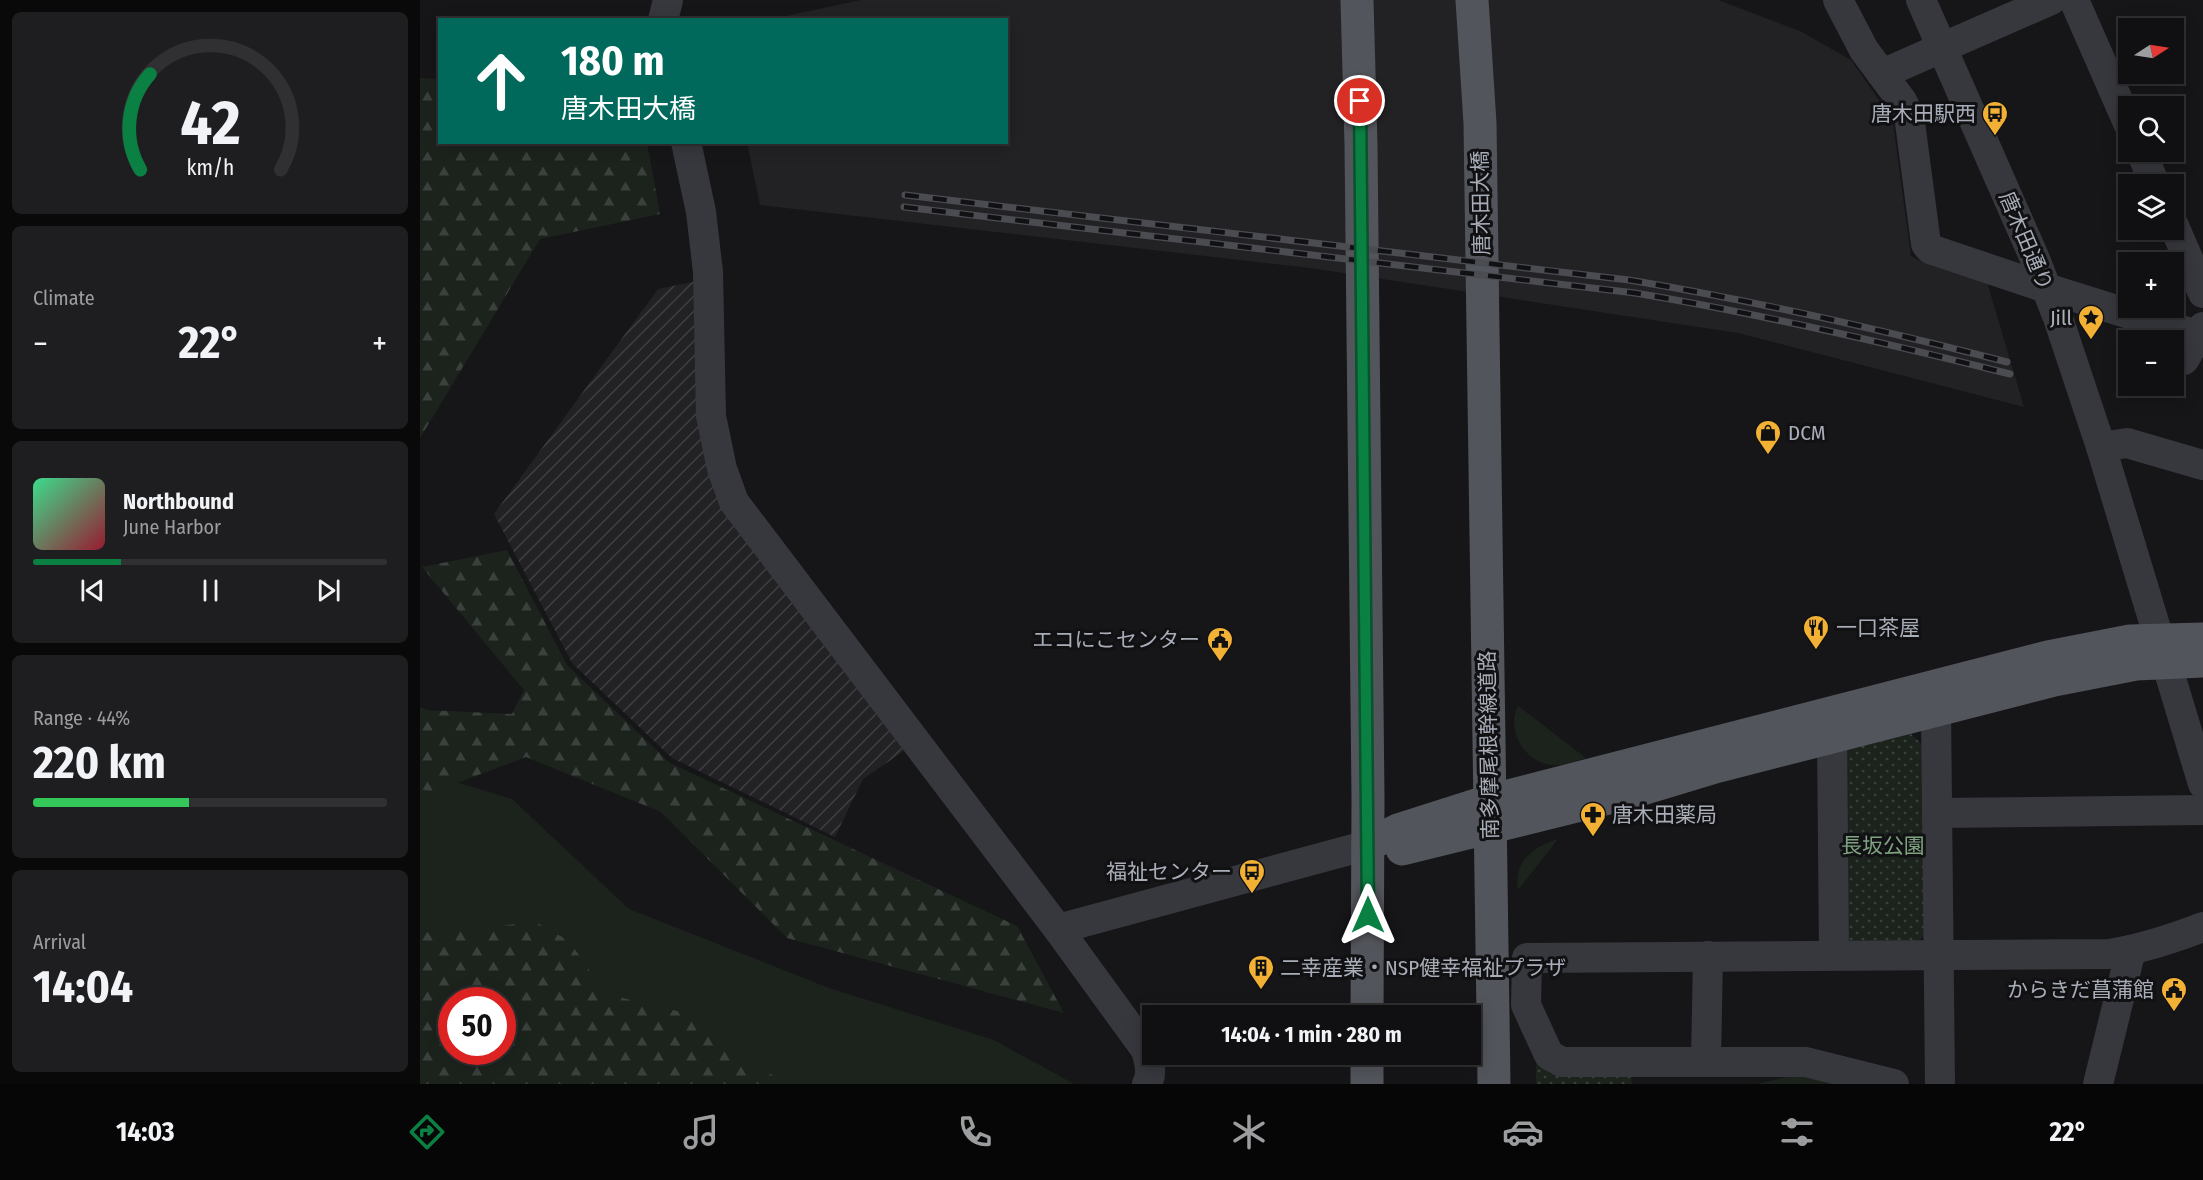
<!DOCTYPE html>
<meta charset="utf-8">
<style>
body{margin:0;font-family:"Fira Sans Condensed","Noto Sans JP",sans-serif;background:#1e1e20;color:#f1f3f6;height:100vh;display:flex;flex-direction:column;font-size:22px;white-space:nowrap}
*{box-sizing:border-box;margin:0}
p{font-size:20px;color:#9c9d9f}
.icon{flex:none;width:33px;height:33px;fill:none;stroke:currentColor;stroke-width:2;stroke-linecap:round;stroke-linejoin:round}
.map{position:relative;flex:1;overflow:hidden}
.sheet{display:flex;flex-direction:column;gap:12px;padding:12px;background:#09090a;width:420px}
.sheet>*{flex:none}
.banner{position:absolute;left:18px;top:18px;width:570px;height:126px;border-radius:0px;box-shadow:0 3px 15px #0003,0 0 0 2px #303032;background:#00695c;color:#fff;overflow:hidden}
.needle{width:39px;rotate:78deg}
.controls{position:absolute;left:1698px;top:18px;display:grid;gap:12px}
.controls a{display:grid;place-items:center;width:66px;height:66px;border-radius:0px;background:#101012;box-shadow:0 3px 15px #0003,0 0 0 2px #303032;font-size:30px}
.speed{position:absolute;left:18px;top:987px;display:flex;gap:12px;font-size:30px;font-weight:700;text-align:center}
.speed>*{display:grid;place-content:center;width:78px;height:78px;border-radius:50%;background:#101012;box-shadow:0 3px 15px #0003,0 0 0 2px #303032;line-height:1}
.speed .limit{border:9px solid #d22;background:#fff;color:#111}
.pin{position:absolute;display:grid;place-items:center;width:51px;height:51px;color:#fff;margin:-26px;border:3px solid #fff;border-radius:50%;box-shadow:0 2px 6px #0007}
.me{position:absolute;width:66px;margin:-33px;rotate:0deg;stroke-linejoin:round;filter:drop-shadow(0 0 4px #0008)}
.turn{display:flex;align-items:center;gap:21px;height:126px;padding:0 24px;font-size:27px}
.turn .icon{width:78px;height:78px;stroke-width:2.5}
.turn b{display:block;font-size:42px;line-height:51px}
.big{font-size:45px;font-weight:700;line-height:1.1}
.sheet .card{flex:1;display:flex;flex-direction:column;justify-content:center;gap:9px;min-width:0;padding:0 21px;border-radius:9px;background:#1e1e20}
.sheet .dial{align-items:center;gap:0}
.dial svg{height:156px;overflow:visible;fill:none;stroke:#303032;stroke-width:7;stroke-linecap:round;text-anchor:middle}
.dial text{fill:#f1f3f6;stroke:none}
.song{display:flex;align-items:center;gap:18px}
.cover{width:72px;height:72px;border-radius:9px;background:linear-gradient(135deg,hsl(150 70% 55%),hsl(350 70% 35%))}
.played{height:6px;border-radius:3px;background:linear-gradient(90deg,#0b8043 25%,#303032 25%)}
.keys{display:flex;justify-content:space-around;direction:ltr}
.heat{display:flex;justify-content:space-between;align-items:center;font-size:33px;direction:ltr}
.charge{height:9px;border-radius:4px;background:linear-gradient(90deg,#34c759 44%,#303032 0)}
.trip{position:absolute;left:722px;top:1005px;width:339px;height:60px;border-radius:0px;background:#101012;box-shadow:0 3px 15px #0003,0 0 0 2px #303032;font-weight:700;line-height:60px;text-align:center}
.tabs{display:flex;height:96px;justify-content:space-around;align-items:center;background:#060607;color:#9c9d9f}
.tabs .icon{width:42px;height:42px}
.tabs .selected{color:#0b8043}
.tabs b{font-size:27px;color:#f1f3f6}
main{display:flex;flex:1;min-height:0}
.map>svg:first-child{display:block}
.built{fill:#222225}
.industrial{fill:url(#industrial-furrows)}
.grass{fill:#1c231d;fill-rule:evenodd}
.forest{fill:url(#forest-firs);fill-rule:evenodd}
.park{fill:url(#park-dots)}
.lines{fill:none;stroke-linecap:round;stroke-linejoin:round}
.minor{stroke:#37383d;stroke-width:30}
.major{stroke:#53555c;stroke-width:33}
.rail-casing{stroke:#4a4c52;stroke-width:7}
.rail{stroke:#111113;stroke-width:4.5;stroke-dasharray:14;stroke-linecap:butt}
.route-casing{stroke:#07532c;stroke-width:15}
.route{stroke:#0b8043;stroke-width:10}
.labels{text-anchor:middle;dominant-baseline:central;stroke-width:6;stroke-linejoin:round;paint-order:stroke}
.poi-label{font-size:21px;fill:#a8adb8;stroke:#111113;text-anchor:end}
.street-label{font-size:21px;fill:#a8adb8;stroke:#111113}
.park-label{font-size:21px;fill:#7fa381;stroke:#111113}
</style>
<main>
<section class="sheet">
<div class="card dial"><svg viewBox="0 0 100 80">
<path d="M14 69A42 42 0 1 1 86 69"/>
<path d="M14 69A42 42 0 0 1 19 20" stroke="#0b8043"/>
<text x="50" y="56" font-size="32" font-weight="700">42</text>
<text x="50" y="72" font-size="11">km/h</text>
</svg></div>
<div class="card"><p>Climate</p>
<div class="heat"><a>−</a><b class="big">22°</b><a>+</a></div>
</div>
<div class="card">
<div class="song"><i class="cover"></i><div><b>Northbound</b><p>June Harbor</p></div></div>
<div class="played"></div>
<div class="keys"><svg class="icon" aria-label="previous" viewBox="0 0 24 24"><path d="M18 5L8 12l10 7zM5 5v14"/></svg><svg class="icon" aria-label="pause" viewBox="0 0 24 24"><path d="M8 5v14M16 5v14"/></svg><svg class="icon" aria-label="next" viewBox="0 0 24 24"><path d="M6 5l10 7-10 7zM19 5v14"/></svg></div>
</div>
<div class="card"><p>Range · 44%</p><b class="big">220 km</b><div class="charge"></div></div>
<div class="card"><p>Arrival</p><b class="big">14:04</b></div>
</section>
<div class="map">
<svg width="1783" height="1084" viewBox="0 0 1783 1084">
<defs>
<pattern id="industrial-furrows" width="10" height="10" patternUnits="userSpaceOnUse" patternTransform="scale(1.5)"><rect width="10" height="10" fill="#222225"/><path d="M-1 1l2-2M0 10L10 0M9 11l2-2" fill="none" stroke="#3f3f43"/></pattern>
<pattern id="forest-firs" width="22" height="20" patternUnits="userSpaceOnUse" patternTransform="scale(1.5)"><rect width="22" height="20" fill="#1c231d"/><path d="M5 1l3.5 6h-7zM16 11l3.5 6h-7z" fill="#3a403c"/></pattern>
<pattern id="park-dots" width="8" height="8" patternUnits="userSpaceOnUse" patternTransform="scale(1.5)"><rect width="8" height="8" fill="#1c231d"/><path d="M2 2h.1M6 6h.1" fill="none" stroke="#3a403c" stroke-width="1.8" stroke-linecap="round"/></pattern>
</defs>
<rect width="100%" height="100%" fill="#161618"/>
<path class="built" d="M441,0H1298L1380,31L1431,60L1466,110L1473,123L1491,256L1498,260L1567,282L1604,407L1318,333L890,268L340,205L327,143L586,142V20L352,19Z"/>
<path class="industrial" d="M277,281L280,425L351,574L484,751L443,779L415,837L252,758L152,663L74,514L238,289Z"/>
<g class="grass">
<path d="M1098,706L1166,758C1155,761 1144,766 1133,765C1106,764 1085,731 1098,706Z"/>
<path d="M0,771L92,799L209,909L409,988L574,1040L654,1084H0ZM32,1000H82V1052H32Z"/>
<path d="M1138,839L1099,889H1098C1093,861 1115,846 1138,839Z"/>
<path d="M1381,1074L1421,1084H1336Z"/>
</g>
<g class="forest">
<path d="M0,78L19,79L20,142L227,143L240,214L120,239L0,438Z"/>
<path d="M87,550L147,665L250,763L597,926L644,1013L367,938L241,812L106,757L13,792L0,789V707L7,710L92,714L104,690L2,567Z"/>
<path d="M116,922L149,941L186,994L261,1012L330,1063L369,1084H0V933ZM32,1000H82V1052H32Z"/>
</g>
<g class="park">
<path d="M1491,734L1503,745L1506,933L1495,945H1432L1423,933L1422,759L1427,749Z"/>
<path d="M1116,1053L1123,1066L1131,1074L1211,1075L1212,1084H1116Z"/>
</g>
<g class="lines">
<g class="minor">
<path d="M1418,0L1444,50L1482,101L1489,115L1506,244L1510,249L1626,288L1783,337"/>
<path d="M1501,0L1615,259L1638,318L1681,447L1783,784"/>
<path d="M1654,0L1708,123"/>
<path d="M243,20L248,0"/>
<path d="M1462,74L1631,0"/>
<path d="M266,142L281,212L288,272L291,416L302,469L314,502L638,929L726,1050C729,1061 733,1073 727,1084"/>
<path d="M1721,152L1735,184"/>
<path d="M1754,226L1783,293"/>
<path d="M1754,357L1764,360L1783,327"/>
<path d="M1681,447L1707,443L1783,465"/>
<path d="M1516,710L1520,1084"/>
<path d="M1412,737L1414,954"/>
<path d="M1518,813L1783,810"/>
<path d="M638,929L948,845"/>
<path d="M1286,1061L1288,956"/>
<path d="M1474,1084L1386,1062H1142L1129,1055L1106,1005L1107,958L1689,954C1721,949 1752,939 1783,927"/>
<path d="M1678,1084L1711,950"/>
</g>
<g class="major">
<path d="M937,0L941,145L948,798L947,1016"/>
<path d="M1052,0L1060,123L1074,1084"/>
<path d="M948,845L978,830L1069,801L1628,657L1710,641L1783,639"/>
<path d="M982,849L1209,793L1295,767L1634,680L1716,664L1783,661"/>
<path d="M947,1084V1054"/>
</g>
<defs>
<g id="rail">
<path d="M485,195L1209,280C1337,301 1462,330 1587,362"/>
<path d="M484,207L1215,293C1342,314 1466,343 1590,374"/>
</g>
</defs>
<use href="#rail" class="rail-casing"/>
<use href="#rail" class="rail"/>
</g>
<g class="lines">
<defs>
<path id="route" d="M940,101L948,915"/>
</defs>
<use href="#route" class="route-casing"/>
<use href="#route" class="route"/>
</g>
<defs>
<symbol id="bus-pin" viewBox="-11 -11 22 30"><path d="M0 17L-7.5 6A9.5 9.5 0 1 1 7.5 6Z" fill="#f2b134" stroke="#111113"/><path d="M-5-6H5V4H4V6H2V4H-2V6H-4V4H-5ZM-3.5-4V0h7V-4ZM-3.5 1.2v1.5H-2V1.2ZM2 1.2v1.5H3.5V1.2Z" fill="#111"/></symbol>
<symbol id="sight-pin" viewBox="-11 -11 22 30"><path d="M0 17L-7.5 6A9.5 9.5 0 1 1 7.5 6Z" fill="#f2b134" stroke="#111113"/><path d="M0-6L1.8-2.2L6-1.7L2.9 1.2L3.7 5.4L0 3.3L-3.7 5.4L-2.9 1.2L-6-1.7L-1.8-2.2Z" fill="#111"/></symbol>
<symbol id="shop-pin" viewBox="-11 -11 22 30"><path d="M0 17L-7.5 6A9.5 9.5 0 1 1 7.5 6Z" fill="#f2b134" stroke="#111113"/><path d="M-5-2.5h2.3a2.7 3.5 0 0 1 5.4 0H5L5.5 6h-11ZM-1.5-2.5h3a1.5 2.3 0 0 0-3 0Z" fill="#111"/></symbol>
<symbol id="restaurant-pin" viewBox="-11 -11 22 30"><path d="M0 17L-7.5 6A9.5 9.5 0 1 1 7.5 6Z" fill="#f2b134" stroke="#111113"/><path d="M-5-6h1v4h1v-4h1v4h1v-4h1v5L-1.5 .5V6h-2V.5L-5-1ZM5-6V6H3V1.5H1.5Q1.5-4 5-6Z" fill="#111"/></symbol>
<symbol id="civic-pin" viewBox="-11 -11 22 30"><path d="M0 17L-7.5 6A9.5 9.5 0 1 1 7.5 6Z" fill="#f2b134" stroke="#111113"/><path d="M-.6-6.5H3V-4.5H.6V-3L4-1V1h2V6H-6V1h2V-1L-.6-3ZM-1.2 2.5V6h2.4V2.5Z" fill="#111"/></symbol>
<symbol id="pharmacy-pin" viewBox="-11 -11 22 30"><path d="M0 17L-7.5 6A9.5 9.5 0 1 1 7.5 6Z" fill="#f2b134" stroke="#111113"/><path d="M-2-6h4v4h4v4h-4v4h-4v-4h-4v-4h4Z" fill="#111"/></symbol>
<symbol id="building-pin" viewBox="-11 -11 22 30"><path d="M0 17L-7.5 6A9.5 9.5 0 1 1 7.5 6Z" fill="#f2b134" stroke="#111113"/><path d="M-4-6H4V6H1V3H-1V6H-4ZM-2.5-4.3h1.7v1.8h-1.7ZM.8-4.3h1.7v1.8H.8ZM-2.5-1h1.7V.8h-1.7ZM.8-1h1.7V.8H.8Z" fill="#111"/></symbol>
</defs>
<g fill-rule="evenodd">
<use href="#bus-pin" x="1560" y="99" width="30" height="40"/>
<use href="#sight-pin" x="1656" y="303" width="30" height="40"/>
<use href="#shop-pin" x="1333" y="418" width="30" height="40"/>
<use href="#restaurant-pin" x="1381" y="613" width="30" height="40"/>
<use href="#civic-pin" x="785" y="625" width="30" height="40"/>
<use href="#pharmacy-pin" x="1158" y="800" width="30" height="40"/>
<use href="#bus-pin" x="817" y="857" width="30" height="40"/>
<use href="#building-pin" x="826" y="953" width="30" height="40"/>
<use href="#civic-pin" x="1739" y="975" width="30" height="40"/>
</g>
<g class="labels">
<g class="poi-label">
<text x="1556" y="114">唐木田駅西</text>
<text x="1652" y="318">Jill</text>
<text x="1368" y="433" text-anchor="start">DCM</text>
<text x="1416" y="628" text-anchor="start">一口茶屋</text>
<text x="780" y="640">エコにこセンター</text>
<text x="1192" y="815" text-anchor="start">唐木田薬局</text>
<text x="812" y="872">福祉センター</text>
<text x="860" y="968" text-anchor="start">二幸産業・NSP健幸福祉プラザ</text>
<text x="1734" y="990">からきだ菖蒲館</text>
</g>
<g class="street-label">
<text transform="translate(1061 203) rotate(-91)">唐木田大橋</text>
<text transform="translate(1606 241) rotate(67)">唐木田通り</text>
<text transform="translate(1069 745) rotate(-91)">南多摩尾根幹線道路</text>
</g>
<g class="park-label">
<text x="1463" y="846">長坂公園</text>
</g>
</g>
</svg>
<div class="controls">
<a><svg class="needle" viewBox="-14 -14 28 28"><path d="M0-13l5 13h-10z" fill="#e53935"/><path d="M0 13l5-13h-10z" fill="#9c9d9f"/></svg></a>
<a><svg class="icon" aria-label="search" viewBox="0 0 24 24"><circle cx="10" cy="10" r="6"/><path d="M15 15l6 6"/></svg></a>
<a><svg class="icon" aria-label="layers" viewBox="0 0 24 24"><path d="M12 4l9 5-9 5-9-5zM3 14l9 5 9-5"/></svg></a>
<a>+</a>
<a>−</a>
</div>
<div class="speed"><div class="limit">50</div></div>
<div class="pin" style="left:940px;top:101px;background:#d93025"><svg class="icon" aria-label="arrive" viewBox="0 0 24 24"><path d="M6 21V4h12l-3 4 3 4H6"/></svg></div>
<svg class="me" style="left:948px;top:915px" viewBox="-20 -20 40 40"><path d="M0-17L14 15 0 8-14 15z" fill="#0b8043" stroke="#fff" stroke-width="4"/></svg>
<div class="trip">14:04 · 1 min · 280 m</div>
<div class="banner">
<div class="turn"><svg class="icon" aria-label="ahead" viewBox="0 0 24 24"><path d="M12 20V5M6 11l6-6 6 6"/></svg><div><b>180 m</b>唐木田大橋</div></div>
</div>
</div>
</main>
<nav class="tabs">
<b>14:03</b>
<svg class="icon selected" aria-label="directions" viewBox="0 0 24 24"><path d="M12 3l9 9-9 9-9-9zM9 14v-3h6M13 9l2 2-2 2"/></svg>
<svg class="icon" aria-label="music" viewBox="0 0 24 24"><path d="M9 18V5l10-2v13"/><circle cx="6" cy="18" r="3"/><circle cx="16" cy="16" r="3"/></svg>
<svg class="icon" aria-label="phone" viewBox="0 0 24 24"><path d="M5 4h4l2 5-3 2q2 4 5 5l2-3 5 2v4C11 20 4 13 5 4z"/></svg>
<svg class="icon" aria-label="climate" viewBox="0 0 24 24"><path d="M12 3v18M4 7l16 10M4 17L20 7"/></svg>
<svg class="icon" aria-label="car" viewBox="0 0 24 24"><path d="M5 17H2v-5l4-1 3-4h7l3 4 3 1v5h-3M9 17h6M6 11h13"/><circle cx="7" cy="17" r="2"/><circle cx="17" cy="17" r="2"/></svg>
<svg class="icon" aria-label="filters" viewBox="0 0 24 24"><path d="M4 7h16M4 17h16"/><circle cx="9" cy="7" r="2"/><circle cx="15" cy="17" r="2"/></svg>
<b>22°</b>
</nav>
